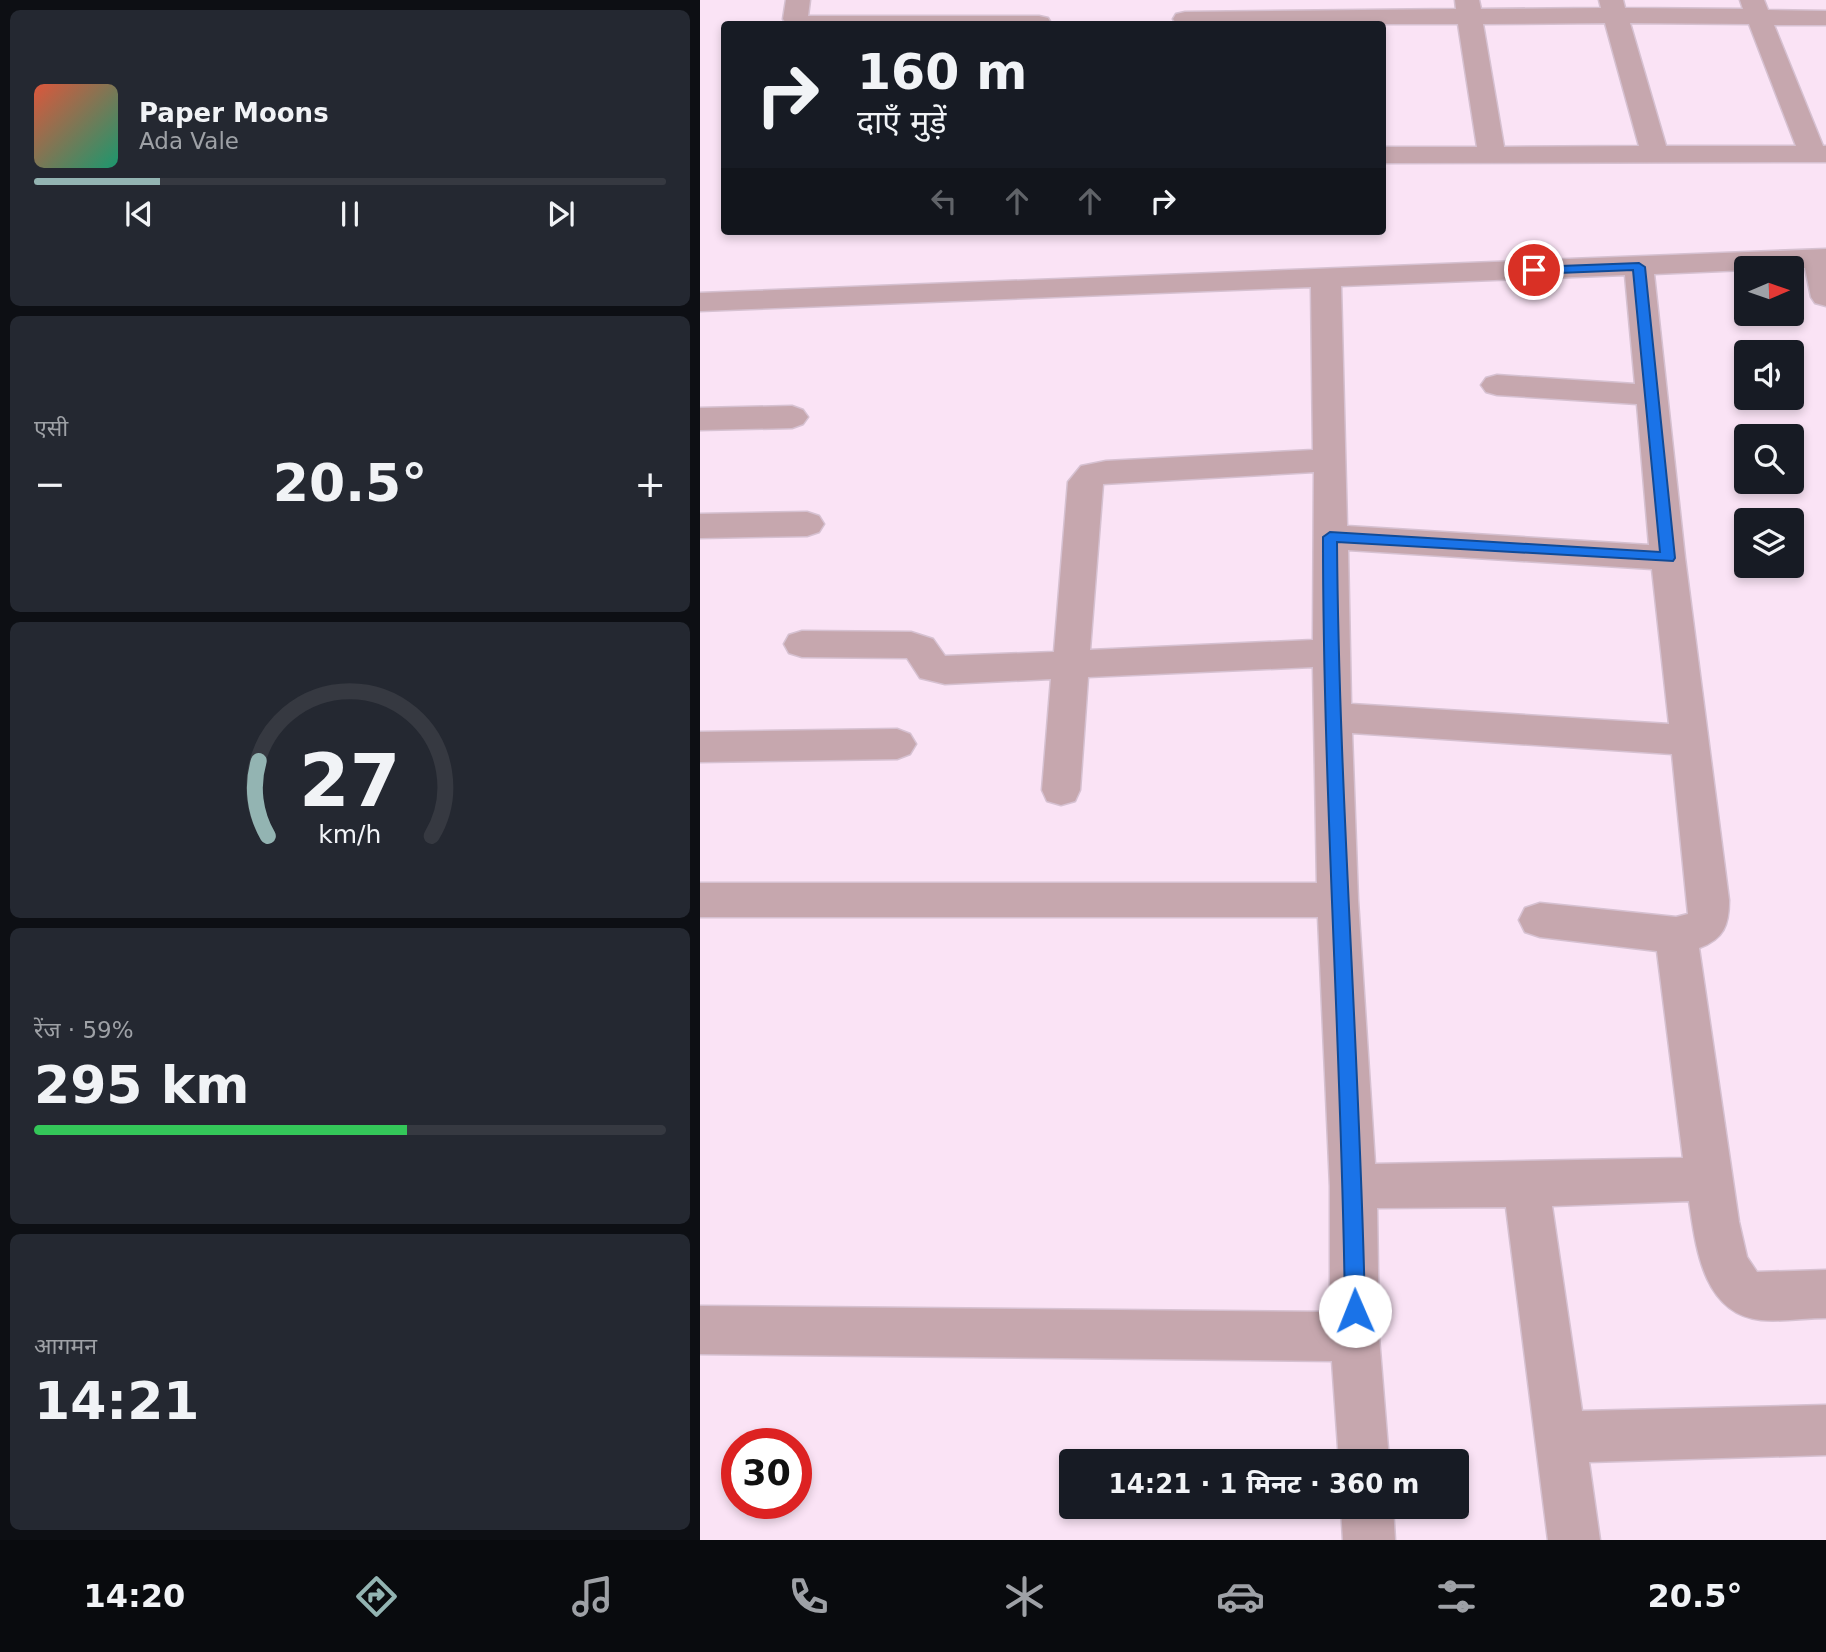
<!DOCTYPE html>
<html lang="hi">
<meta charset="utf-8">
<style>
body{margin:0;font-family:"DejaVu Sans","Noto Sans Devanagari",sans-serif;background:#242831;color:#f1f3f6;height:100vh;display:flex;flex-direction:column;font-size:26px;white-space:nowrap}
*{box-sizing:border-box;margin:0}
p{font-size:23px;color:#9ea1a6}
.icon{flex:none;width:38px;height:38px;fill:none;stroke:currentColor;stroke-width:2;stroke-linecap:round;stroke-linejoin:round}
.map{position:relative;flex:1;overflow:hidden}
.drawer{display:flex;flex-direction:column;gap:10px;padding:10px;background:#0d0f14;width:700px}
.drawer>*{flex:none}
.banner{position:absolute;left:21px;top:21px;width:665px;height:214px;border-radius:7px;box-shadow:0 4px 10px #0003;background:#171b24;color:#f1f3f6;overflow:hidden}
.needle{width:46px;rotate:88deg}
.buttons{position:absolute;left:1034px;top:256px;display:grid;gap:14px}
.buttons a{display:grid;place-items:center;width:70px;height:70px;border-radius:7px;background:#171b24;box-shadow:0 4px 10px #0003;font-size:35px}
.speed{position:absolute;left:21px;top:1428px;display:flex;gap:14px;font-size:35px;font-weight:700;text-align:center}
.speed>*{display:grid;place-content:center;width:91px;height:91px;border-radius:50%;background:#171b24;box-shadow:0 4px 10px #0003;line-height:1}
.speed .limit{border:10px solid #d22;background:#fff;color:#111}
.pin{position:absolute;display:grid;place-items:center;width:60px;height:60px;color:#fff;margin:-30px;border:4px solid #fff;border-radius:50%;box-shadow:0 2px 7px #0007}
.me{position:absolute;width:77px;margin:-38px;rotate:359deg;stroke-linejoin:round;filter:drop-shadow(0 0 5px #0008)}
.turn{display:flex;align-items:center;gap:24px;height:147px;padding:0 21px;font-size:32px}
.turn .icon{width:91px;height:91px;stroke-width:2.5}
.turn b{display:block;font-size:49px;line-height:60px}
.lanes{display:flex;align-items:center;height:66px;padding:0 21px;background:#0003;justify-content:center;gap:35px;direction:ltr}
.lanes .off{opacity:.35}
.big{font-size:52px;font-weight:700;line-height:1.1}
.drawer .tile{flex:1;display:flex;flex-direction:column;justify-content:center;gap:10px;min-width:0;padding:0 24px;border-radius:10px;background:#242831}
.drawer .dial{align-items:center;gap:0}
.dial svg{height:182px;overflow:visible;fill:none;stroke:#363941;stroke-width:7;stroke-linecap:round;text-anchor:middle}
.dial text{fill:#f1f3f6;stroke:none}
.song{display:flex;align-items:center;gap:21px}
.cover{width:84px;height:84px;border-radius:10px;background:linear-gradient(135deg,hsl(10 70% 55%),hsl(160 70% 35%))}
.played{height:7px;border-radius:4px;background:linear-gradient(90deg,#93b4b2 20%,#363941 20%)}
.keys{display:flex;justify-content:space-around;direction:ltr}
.heat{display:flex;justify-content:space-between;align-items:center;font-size:38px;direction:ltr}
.charge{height:10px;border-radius:5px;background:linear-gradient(90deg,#34c759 59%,#363941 0)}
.trip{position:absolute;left:359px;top:1449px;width:410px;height:70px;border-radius:7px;background:#171b24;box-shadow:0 4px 10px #0003;font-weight:700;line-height:70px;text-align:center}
.dock{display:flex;height:112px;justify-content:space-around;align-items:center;background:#090b0e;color:#9ea1a6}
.dock .icon{width:49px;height:49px}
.dock .on{color:#93b4b2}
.dock b{font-size:32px;color:#f1f3f6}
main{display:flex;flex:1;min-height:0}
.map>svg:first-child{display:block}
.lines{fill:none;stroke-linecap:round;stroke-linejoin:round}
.minor-casing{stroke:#d6c1d1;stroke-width:3}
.minor{fill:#c6a7ae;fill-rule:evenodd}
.route{fill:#1a73e8;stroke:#114b97;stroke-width:2}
</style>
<main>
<section class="drawer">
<div class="tile">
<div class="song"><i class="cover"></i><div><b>Paper Moons</b><p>Ada Vale</p></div></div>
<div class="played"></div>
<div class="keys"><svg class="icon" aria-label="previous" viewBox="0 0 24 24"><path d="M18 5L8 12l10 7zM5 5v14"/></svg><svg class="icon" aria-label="pause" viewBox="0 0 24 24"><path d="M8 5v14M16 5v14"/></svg><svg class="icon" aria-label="next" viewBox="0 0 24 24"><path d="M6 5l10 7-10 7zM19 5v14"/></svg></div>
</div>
<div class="tile"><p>एसी</p>
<div class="heat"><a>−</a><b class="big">20.5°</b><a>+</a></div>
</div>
<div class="tile dial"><svg viewBox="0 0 100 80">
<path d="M14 69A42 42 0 1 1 86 69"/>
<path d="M14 69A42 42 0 0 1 10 36" stroke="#93b4b2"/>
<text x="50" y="56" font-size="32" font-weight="700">27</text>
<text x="50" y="72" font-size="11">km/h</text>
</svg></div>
<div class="tile"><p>रेंज · 59%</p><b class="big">295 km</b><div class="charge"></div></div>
<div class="tile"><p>आगमन</p><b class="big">14:21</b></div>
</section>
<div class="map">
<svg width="1126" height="1540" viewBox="0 0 1126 1540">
<rect width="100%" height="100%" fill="#fae3f5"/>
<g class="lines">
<defs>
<g id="minor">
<path d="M86,0H110L108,16H339L348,18L351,23L87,24L83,19Z"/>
<path d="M755,0H779L781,9L901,8L899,0H923L925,8L1043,9L1040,0H1064L1068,10L1126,11V25H1074L1123,146H1126V162L682,163V147H777L758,24H477L473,19L476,14L485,12L756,9ZM905,23L939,146L804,147L783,24ZM930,23L1049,24L1096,146H966Z"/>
<path d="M1126,249V306L1115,303L1111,297L1105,268H1046V270L954,274L985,558L1029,900C1029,925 1024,939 999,948L1039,1222L1047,1257L1057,1272L1126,1270V1318C1104,1318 1082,1322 1061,1320C1003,1314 996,1248 989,1201L852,1206L882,1411L1126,1405V1455L889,1462L900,1540H848L806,1207L677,1208L679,1337L689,1461H639L632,1361L0,1354V1306L630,1312V1186L618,917H0V883H617L613,667L388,677L380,790L375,801L361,805L347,801L342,790L351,679L245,684L220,678L207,658L102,657L89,653L84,644L89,635L102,631L211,632L233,639L245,656L354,652L368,482L381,466L406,461L613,450L611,287L0,311V293ZM925,275L935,384L797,375L786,378L781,385L786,392L797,395L937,404L949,545L647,526L641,286ZM614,472L613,640L390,650L403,484ZM648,550L952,569L969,724L651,704ZM652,733L972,754L988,914L976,917L840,903L825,908L819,920L825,932L840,937L957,951L983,1158L675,1164L658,900Z"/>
<path d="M92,406L103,410L108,417L103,424L92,428L0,430V408Z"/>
<path d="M107,512L119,516L124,524L119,532L107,536L0,538V514Z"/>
<path d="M197,729L210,734L216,744L210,754L197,759L0,762V732Z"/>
<path d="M641,1507H693L695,1540H643Z"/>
</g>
</defs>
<use href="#minor" class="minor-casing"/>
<use href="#minor" class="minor"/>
</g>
<path class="route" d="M939,263L945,267L975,558L973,561L637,542C639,799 660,1055 665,1311L662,1318L655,1321L648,1318L645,1311C642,1053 623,795 623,537L630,532L960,552L933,270L834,274L828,270L834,267Z"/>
</svg>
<div class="buttons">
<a><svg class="needle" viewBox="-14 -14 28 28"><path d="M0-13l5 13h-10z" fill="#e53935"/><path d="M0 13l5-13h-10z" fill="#9ea1a6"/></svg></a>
<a><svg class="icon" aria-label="sound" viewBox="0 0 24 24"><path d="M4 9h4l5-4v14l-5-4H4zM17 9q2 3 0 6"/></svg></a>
<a><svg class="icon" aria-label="search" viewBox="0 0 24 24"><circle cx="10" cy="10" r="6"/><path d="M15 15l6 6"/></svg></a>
<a><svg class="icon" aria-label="layers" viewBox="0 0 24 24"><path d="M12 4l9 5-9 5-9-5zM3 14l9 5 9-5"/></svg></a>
</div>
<div class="speed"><div class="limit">30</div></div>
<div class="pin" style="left:834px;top:270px;background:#d93025"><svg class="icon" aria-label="arrive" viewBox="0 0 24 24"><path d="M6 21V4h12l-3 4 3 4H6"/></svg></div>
<svg class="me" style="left:655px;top:1311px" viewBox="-20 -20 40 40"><circle r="19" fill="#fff"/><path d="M0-13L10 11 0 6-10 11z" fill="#1a73e8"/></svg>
<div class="trip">14:21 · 1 मिनट · 360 m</div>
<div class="banner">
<div class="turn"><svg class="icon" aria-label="right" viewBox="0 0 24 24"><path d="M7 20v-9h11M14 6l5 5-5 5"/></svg><div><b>160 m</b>दाएँ मुड़ें</div></div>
<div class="lanes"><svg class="icon off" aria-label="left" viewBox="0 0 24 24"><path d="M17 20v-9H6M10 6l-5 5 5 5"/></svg><svg class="icon off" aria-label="ahead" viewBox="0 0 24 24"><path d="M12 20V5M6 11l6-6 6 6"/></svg><svg class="icon off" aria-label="ahead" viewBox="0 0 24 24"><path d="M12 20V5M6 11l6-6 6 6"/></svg><svg class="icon" aria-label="right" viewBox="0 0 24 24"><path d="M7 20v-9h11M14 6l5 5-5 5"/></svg></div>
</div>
</div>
</main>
<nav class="dock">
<b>14:20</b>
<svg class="icon on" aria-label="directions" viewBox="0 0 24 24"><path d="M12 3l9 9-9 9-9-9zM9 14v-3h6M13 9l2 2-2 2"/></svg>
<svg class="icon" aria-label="music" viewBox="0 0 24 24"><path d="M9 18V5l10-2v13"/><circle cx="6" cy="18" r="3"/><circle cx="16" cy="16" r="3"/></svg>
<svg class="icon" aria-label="phone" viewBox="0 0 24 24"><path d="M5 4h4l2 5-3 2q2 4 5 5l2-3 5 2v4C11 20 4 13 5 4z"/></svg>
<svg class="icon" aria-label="climate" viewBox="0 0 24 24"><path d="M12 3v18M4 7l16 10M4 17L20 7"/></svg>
<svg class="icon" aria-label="car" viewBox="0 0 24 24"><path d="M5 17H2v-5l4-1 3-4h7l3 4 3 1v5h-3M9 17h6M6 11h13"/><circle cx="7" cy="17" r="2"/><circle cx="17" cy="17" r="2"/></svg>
<svg class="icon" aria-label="filters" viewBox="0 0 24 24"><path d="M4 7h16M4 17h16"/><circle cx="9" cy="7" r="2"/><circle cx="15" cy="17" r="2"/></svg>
<b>20.5°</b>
</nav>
